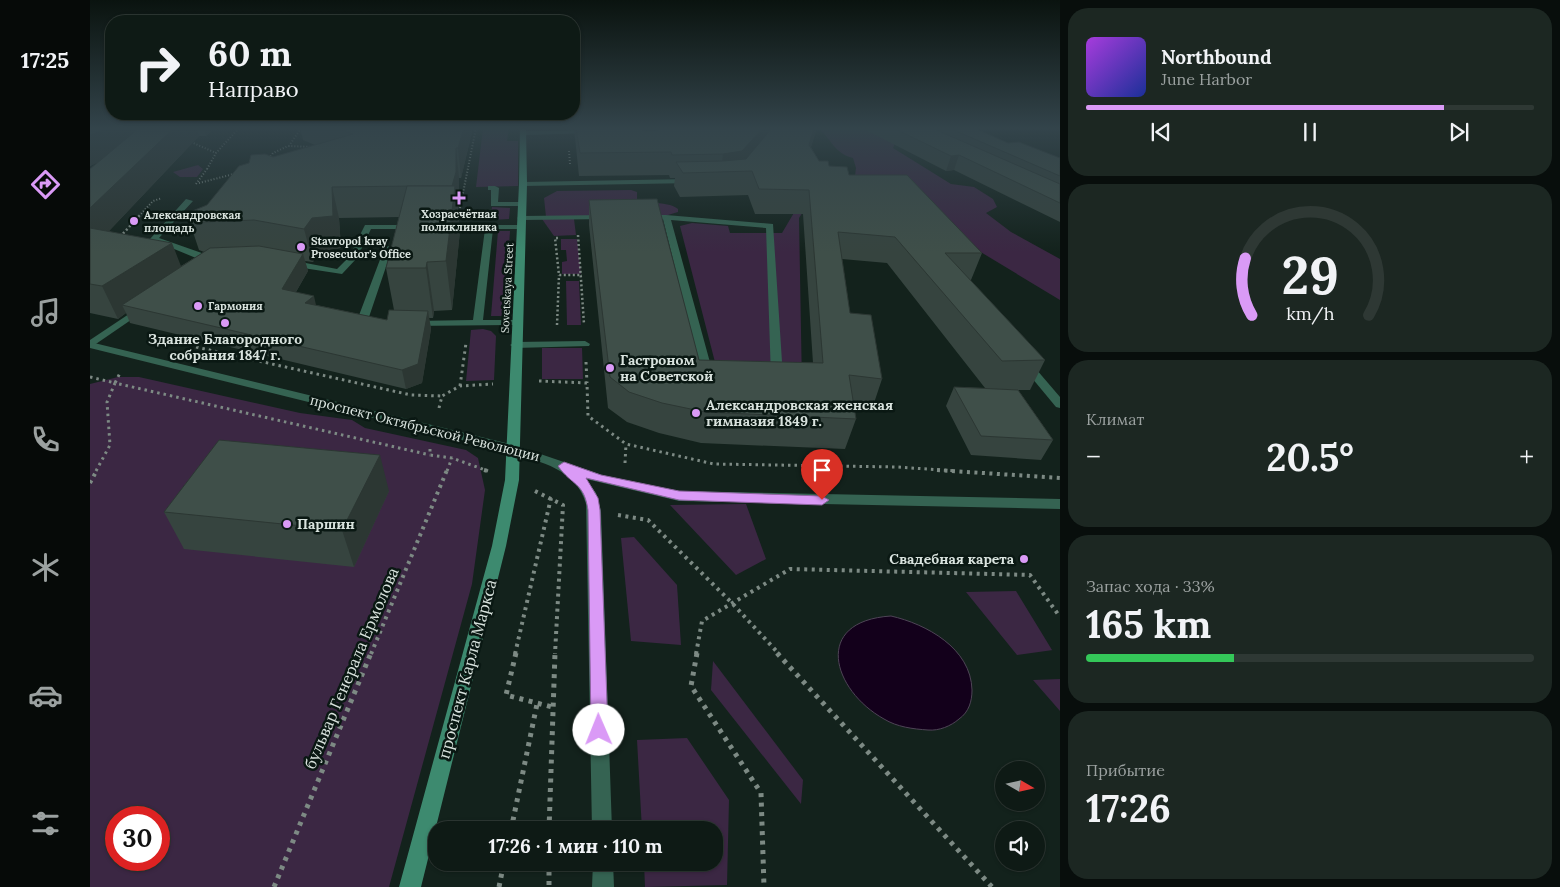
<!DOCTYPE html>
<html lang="ru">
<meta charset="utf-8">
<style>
body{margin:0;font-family:Lora,serif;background:#1c2722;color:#f1f3f6;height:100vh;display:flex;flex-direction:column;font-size:19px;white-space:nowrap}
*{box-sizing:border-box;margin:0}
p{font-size:16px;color:#9ba1a0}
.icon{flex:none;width:28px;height:28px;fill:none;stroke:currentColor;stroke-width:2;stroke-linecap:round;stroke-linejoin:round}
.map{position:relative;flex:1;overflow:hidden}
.drawer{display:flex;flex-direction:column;gap:8px;padding:8px;background:#080e0c;width:500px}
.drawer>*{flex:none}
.banner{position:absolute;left:15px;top:15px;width:475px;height:105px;border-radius:20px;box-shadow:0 1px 4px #0004,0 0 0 1px #2e3834;background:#0e1a15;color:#f1f3f6;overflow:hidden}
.needle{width:32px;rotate:99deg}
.controls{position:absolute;left:905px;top:761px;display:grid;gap:10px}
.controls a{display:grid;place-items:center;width:50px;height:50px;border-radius:50%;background:#0e1a15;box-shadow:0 1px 4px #0004,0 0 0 1px #2e3834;font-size:25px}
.speed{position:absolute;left:15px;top:806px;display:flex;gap:10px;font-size:25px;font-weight:700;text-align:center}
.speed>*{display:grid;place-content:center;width:65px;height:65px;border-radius:50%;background:#0e1a15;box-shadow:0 1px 4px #0004,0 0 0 1px #2e3834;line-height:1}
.speed .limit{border:8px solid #d22;background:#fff;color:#111}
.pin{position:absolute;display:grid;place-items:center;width:42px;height:42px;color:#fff;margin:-51px -21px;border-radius:50% 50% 50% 0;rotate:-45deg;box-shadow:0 0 5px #0007}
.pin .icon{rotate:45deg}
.me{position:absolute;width:55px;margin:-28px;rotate:359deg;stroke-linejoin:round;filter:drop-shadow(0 0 4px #0008)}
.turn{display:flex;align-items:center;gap:18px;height:105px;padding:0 20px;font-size:22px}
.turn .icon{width:65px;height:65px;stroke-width:2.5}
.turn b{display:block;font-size:35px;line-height:42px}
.big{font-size:38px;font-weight:700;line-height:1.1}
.drawer .tile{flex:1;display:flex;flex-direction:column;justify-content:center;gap:8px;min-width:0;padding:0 18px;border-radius:20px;background:#1c2722}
.drawer .dial{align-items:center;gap:0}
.dial svg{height:130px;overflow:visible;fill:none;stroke:#2e3834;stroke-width:7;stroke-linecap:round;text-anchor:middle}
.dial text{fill:#f1f3f6;stroke:none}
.song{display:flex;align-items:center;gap:15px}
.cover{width:60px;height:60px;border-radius:8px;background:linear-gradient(135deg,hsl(280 70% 55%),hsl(230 70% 35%))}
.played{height:5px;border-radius:2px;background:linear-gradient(90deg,#da9af6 80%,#2e3834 80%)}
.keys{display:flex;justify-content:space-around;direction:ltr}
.heat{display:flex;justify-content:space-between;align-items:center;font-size:28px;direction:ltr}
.charge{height:8px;border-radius:4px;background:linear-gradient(90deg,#34c759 33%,#2e3834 0)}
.trip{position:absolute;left:338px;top:821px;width:295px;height:50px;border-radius:20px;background:#0e1a15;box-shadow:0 1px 4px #0004,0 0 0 1px #2e3834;font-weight:700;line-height:50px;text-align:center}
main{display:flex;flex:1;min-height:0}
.tabs{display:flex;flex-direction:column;width:90px;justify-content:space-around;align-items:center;background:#060a08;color:#9ba1a0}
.tabs .icon{width:35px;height:35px}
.tabs .selected{color:#da9af6}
.tabs b{font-size:22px;color:#f1f3f6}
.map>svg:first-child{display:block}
.green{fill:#3b2743;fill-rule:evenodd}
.water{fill:#13001b;stroke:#4e4456}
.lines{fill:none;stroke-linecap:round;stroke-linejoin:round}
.path-far4{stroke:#7d8a84;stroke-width:2;stroke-dasharray:1 2;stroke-linecap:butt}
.path-far3{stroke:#7d8a84;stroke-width:2.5;stroke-dasharray:2 2.5;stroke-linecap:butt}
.path-far2{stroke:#7d8a84;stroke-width:3;stroke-dasharray:2.5 4;stroke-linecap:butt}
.path-far1{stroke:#7d8a84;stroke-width:4;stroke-dasharray:3 4.5;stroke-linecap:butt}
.path{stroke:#7d8a84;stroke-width:5;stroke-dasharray:4 5.5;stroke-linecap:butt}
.service{fill:#356352;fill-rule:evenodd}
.minor{fill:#356352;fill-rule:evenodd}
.tertiary{fill:#356352;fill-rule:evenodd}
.secondary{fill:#3d8a6f;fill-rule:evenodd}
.wall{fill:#36443f;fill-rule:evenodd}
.shaded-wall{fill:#2c3733}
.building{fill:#3f4f49;stroke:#2c3733}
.route{fill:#da9af6;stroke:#8e64a0}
.poi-dot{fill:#da9af6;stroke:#0a1813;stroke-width:2}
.labels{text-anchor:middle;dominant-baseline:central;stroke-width:5;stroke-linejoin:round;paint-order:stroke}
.far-poi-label{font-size:11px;font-weight:bold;fill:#d9e3de;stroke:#0a1813;text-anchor:start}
.far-street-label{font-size:11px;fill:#d9e3de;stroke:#0a1813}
.poi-label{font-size:14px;font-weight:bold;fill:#d9e3de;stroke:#0a1813;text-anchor:start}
.street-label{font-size:14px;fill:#d9e3de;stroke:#0a1813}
.near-street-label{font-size:16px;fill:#d9e3de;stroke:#0a1813}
</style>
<main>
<nav class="tabs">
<b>17:25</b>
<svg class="icon selected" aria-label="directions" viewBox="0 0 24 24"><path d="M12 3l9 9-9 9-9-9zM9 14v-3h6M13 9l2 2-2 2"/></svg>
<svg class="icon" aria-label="music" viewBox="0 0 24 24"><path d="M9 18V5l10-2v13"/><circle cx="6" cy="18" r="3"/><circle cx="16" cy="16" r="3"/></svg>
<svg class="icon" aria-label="phone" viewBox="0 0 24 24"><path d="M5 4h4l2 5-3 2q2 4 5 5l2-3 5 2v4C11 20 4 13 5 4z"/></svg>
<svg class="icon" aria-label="climate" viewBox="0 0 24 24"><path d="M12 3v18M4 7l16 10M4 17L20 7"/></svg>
<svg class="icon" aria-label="car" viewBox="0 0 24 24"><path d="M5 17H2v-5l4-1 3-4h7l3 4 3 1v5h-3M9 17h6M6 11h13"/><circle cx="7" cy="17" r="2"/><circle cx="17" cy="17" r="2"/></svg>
<svg class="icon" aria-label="filters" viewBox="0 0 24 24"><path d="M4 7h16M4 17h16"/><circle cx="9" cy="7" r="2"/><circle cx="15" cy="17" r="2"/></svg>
</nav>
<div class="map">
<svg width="970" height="887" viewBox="0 0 970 887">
<rect width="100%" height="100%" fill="#13221c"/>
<g class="green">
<path d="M393,128H419L417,141H428V186L386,187Z"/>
<path d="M727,128H797L807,139L803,148L861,184L884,187L903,199L907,207L896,213L921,232L970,259V300L765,176L766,168L763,158C743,153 742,138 727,128Z"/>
<path d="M108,165L113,169L107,177H90L83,172Z"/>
<path d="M541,190L547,192V201C559,203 580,202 588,209V212L578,215L456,217L454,198L467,191Z"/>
<path d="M402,207L420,208L419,219L400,220Z"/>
<path d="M714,210L709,218L712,386L627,370L590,226L602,223L638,226L640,233H692L705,211Z"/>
<path d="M452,219H484L486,235L464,236Z"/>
<path d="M408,231H420L414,316H401Z"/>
<path d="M471,239H487L491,274H472V262L477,261L476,250H471Z"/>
<path d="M476,281H489L491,325H477Z"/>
<path d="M393,329L401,331L406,336L404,380L376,381L381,330Z"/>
<path d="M452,348H492L493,379H452Z"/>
<path d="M28,377H49L210,413L262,420L275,428L376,450L388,458L395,490L382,584L299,887H0V384ZM26,818H69V860H26Z"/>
<path d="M656,504L676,559L646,575L580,505Z"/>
<path d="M544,537L587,585L591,645L541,641L531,538Z"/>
<path d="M926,591L962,650H963L927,655L876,592Z"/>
<path d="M623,661L713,780L711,804L621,690Z"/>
<path d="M970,679V711L943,680Z"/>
<path d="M597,738L639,800L637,885L555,887L554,863L624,862V830H552L547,740Z"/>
</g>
<path class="water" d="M801,616C836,624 881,648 882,690C882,701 879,712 869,719C861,726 849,731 838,730C823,729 807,727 794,719C742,690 722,621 801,616Z"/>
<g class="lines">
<g class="path-far4">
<path d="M211,128L199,146L223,147"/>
<path d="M101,142L126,153"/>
<path d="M479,151L480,164"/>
<path d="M179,159L183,153L198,146"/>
<path d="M117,169L126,153L149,128"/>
<path d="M109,183L144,174"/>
<path d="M106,184L117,169"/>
<path d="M370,208L386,128"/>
<path d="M49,216L63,201L72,198"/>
</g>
<g class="path-far3">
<path d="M488,235L494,324"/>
<path d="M30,237L50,215"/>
<path d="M468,238H465L469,275H492"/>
<path d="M467,325L469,275"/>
</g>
<g class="path-far2">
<path d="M106,347L321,395L352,396"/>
<path d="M496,362L497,383"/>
<path d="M0,377L25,383L30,373"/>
<path d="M449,381L497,383L498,416L536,444L624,464L807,467L866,471"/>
<path d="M370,386L376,343"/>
<path d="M349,408L352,396L370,386L403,384"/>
<path d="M340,449V455L362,458L398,471"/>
<path d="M535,463L536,444"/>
<path d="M6,471L20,445L17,402L25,383L340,455"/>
<path d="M357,471L362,458"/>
</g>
<g class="path-far1">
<path d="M394,470L398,471"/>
<path d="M847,470L970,478"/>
<path d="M0,483L7,470"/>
<path d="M445,491L473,505L465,654"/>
<path d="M528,515L558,520L642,603L689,654"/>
<path d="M281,654L357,470"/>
<path d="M425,654L461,498"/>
<path d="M606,654L612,621L700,569L940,575L970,617"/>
</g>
<g class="path">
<path d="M426,653L416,695L462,707"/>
<path d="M607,653L601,686L671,793L674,887"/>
<path d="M687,653L902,887"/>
<path d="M421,830L447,704"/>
<path d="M459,830L465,653"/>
<path d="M459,862V887"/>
<path d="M184,887L281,653"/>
<path d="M409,887L414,862"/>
</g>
<g class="service">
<path d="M500,130L502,133L433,135L430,133L433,131Z"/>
<path d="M398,186H405L409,188L408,202H432L436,204L432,206H401V190H398Z"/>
<path d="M96,199L103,201L69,238L126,258L127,260L124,263H118L60,239Z"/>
<path d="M516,215L520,217L519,219L431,220L427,218L431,216Z"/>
<path d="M553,215H576L683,224L693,377L691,379L687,380L681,377L676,228L581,220L624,377L618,380L612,377L573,219H556L552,217Z"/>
<path d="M275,225H321L325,227L321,229H281L267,258L252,274L200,266L196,263L200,260L247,269L259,257Z"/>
<path d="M351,225H434L435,227L431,229H403L393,320H426L430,321V325L320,326V322L324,321L383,320L395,229H354L350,227Z"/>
<path d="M298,246L302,249L279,317L289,322L284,325L268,318L294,249Z"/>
<path d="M51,306L54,307V311L0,348V340Z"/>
<path d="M495,341L500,344L499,346L425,348L420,345L425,342Z"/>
<path d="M936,361L940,362L970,397V408L966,407L932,366L931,364L932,362Z"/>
</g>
<g class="minor">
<path d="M600,179L604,181L603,183L433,186L429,184L433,182Z"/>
<path d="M424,445L512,475L589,491L970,499V509L589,501L496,479L506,493L511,511L522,830H502L496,504C486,468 451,463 420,452L418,449Z"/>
<path d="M503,862H523L524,887H502Z"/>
</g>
<path class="tertiary" d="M0,342L424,445L430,449L424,453L0,348Z"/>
<path class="secondary" d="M430,128H436L437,184L429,480L416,546L331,887H309L402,546L415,480L429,184Z"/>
</g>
<g class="wall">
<path d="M0,128H125L116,136H109L19,231L91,266L114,252L109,250L98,217L117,205L183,157L225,145L213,140L210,128H383L371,178H369V203L368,209L370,231L362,310L344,311L343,318H339L341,329L332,383L316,389L40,323L36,313L28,319L0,313V169L8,162L0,166ZM309,217L296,268L304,310L297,320L226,305L206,292L218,271L215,261L223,262L230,251L251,248L249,218Z"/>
<path d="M484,128H727L721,147L729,161L759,175L892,253L881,280H880L955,360L940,390H928L963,440L951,460L881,455L856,406L864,387L895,388L797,263L752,259L760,313L792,379L782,409L764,407L766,419L755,449L611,443L569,433L537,422L518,408L499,225V200L609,360L723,363L713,214H665L658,195L590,197L584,186L585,178H580L579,175L489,176Z"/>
<path d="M772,128H884L918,143L970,158V222L864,170L856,171Z"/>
<path d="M299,491L264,567L94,549L74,512Z"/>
</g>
<g class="shaded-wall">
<path d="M0,128H107L109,136L0,251V208L79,132L0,166Z"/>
<path d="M114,128H125L116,136Z"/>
<path d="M374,128H383L371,178L368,148Z"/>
<path d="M547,128H567L565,143Z"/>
<path d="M673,128H688L651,171L631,172L633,154Z"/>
<path d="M724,128H727L714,167L719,145Z"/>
<path d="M366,148L369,178V203L368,209L370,231L362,310L356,261L361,192Z"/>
<path d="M869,155L864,170L856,171L861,156Z"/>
<path d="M242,187L249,218L251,248L230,251L223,262L214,229Z"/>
<path d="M82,243L94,274L32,305L36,313L28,319L12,286Z"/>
<path d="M213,254L218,271L197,307L192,289Z"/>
<path d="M337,262L344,311L343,318L336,268Z"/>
<path d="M224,296L228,314L215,303Z"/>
<path d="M338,311L341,329L332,383L316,389L312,370Z"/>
<path d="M290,455L299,491L264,567L252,530Z"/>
</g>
<g class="building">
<path d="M0,128H20L0,135Z"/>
<path d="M49,128H84L0,208V169Z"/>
<path d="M246,128H374L368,148H366V172L362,186H322L242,187L243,216L222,218L214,229L164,220L113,222L98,217L100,212L117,205L149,166L159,163L161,155L175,154L183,157L263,134Z"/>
<path d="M486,128H548L556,132L568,130L571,128H673L652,151L633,154L582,155L581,152L490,153Z"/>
<path d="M682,128H724L719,145L729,161H738L739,166L757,167L759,175H817L892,253H855L955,360L912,361L805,237L748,232L760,313L781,315L792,379L759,375L766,419L615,412L572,403L539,392L520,377L499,200L567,199L609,360L733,363L719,190L669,189L662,171L593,173L586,162L633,161L656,159Z"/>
<path d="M803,128H842L970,184V203L869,155L861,156Z"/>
<path d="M859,128H884L918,143L929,142L970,158V176Z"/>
<path d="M317,186H365L356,261L337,262L336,268H296Z"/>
<path d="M0,228L82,243L12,286L0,284Z"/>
<path d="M169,246L213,254L192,289L224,296L215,303L297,320L299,310L338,311L328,364L312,370L32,305L120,248Z"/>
<path d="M864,387L928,390L963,440L891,436Z"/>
<path d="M129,440L290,455L252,530L74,512Z"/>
</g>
<linearGradient id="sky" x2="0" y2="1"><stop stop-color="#0a130f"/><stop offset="0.51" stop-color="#33444b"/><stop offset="1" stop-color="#33444b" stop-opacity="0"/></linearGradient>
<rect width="970" height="252" fill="url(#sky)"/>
<path class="route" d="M474,462L511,475L589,491L732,496L739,500L732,505L589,500L496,478L508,498L510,510L518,730L515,736L509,738L504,736L501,730L498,510C494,482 482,486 468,466Z"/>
<g class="poi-dot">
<path d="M366.5 190.5h5v5h5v5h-5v5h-5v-5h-5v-5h5z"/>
<circle cx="44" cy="221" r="5"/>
<circle cx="211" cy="247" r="5"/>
<circle cx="108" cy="306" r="5"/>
<circle cx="135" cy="323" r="5"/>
<circle cx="520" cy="368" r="5"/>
<circle cx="606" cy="413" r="5"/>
<circle cx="197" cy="524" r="5"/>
<circle cx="934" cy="559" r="5"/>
</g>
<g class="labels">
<g class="far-poi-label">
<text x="369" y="214" text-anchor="middle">Хозрасчётная<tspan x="369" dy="13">поликлиника</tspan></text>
<text x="54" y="215">Александровская<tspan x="54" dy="13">площадь</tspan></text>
<text x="221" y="241">Stavropol kray<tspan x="221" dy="13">Prosecutor's Office</tspan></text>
<text x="118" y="306">Гармония</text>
</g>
<g class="far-street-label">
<text transform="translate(417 288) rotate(-87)">Sovetskaya Street</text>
</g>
<g class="poi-label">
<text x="135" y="339" text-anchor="middle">Здание Благородного<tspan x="135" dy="16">собрания 1847 г.</tspan></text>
<text x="530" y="360">Гастроном<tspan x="530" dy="16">на Советской</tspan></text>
<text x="616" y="405">Александровская женская<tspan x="616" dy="16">гимназия 1849 г.</tspan></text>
<text x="207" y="524">Паршин</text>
<text x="924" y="559" text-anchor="end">Свадебная карета</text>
</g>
<g class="street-label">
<text transform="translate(335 428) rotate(14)">проспект Октябрьской Революции</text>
</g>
<g class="near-street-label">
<text transform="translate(261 668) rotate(-67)">бульвар Генерала Ермолова</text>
<text transform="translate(377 669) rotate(-75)">проспект Карла Маркса</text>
</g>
</g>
</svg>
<div class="controls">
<a><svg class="needle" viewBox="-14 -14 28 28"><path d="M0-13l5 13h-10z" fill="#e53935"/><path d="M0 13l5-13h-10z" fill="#9ba1a0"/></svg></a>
<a><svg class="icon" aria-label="sound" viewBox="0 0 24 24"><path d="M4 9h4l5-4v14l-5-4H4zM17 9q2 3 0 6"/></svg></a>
</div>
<div class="speed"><div class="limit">30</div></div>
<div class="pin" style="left:732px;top:500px;background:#d93025"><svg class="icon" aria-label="arrive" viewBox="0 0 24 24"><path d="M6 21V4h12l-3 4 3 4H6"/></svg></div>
<svg class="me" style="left:509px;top:730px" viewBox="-20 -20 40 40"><circle r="19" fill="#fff"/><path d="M0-13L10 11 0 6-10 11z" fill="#da9af6"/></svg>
<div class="trip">17:26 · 1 мин · 110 m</div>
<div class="banner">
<div class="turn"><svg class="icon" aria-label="right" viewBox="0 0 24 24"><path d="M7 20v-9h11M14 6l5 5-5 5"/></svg><div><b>60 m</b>Направо</div></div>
</div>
</div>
<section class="drawer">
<div class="tile">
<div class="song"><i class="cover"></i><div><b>Northbound</b><p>June Harbor</p></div></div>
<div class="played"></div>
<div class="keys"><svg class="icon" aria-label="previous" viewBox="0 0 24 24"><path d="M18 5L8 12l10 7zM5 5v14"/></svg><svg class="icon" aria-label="pause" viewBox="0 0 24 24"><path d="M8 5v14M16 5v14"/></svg><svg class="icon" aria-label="next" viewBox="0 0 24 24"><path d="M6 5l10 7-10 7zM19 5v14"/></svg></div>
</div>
<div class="tile dial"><svg viewBox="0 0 100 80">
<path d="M14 69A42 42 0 1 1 86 69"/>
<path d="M14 69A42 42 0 0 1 10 34" stroke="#da9af6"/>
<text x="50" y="56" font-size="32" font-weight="700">29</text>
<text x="50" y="72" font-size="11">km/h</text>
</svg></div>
<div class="tile"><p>Климат</p>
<div class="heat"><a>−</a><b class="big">20.5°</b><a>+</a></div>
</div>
<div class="tile"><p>Запас хода · 33%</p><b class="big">165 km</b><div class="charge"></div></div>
<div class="tile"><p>Прибытие</p><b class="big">17:26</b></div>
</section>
</main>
